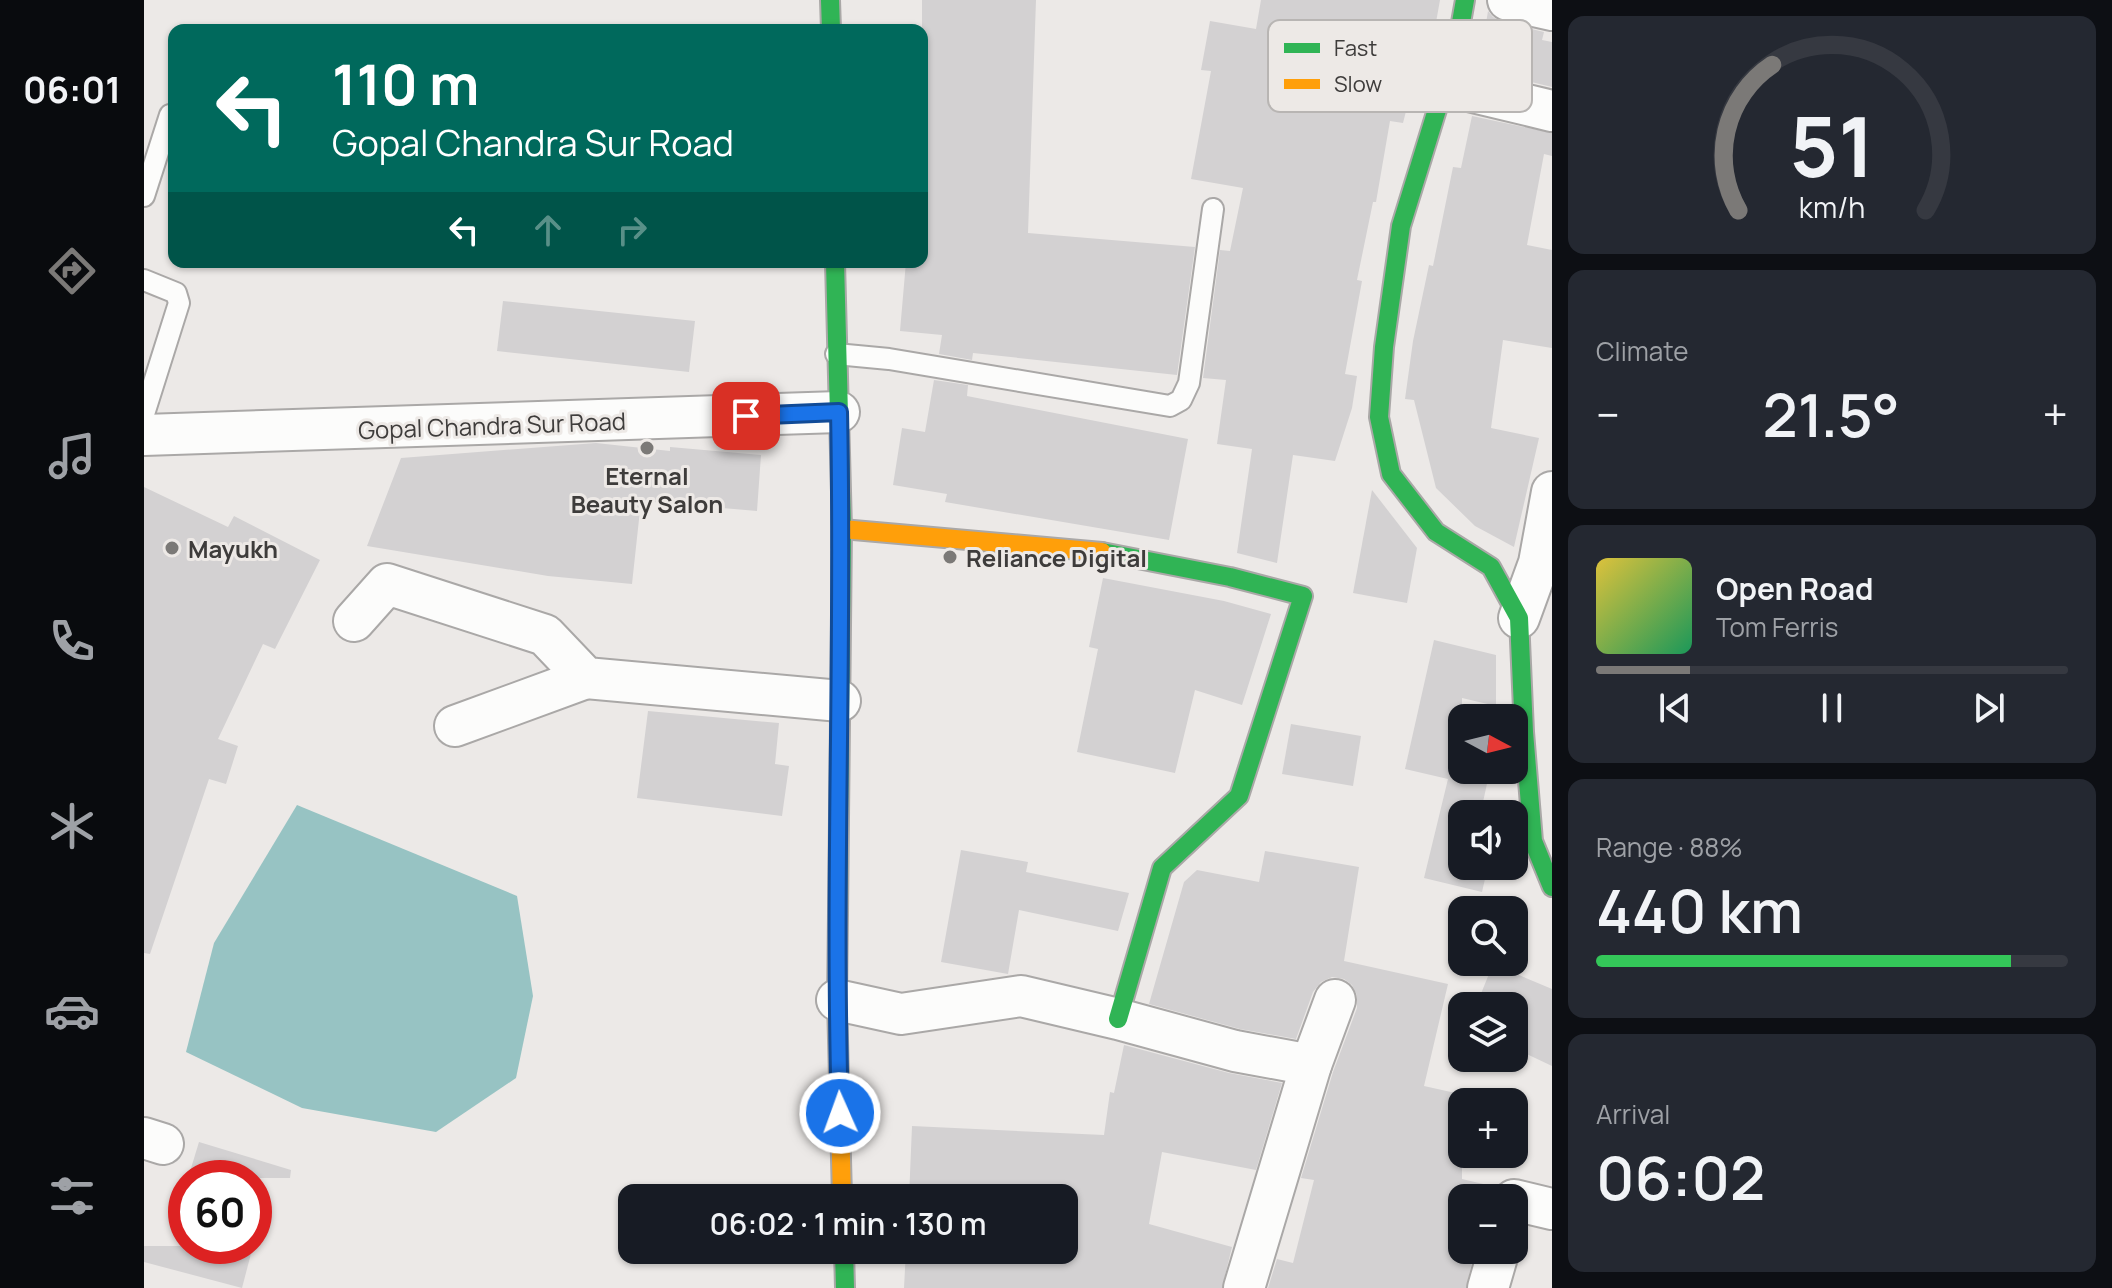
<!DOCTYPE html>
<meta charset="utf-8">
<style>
body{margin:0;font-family:Manrope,sans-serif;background:#242831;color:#f1f3f6;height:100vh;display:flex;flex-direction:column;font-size:30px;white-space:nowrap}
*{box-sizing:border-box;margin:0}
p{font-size:26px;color:#9ea1a6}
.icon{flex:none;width:44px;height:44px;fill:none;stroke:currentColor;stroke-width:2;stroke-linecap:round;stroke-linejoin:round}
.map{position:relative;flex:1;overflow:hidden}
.side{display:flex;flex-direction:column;gap:16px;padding:16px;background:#0d0f14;width:560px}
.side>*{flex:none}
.guide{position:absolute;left:24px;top:24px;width:760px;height:244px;border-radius:16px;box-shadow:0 2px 6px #0004;background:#00695c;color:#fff;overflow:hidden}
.needle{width:52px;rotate:97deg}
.buttons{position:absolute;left:1304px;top:704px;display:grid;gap:16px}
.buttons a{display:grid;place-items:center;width:80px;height:80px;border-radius:16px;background:#171b24;box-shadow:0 2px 6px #0004;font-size:40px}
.speed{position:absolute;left:24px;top:1160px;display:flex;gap:16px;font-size:40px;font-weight:700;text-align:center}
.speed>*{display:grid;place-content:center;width:104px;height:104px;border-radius:50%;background:#171b24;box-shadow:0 2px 6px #0004;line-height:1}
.speed .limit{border:12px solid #d22;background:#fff;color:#111}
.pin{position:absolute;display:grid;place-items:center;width:68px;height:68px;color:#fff;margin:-34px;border-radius:16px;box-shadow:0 4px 12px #0006}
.me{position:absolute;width:88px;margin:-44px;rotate:358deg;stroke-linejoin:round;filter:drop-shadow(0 0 6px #0008)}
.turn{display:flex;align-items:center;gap:28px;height:168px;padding:0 32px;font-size:36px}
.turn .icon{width:104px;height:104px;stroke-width:2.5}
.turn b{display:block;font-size:56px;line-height:68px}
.lanes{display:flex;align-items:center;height:76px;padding:0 32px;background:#0003;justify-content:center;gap:40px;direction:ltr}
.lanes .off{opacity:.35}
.big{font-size:60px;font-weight:600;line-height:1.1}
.side .tile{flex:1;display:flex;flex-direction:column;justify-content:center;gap:12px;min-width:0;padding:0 28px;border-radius:16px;background:#242831}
.side .dial{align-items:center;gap:0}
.dial svg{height:208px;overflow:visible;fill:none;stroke:#363941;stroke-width:7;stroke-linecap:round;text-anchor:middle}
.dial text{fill:#f1f3f6;stroke:none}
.song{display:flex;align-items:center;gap:24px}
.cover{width:96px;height:96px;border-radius:12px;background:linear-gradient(135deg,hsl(50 70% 55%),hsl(150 70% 35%))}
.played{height:8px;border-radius:4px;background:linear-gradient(90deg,#7b7977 20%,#363941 20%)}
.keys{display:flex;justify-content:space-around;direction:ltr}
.heat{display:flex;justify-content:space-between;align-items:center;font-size:44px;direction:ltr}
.charge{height:12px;border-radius:6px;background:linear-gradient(90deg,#34c759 88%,#363941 0)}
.trip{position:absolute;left:474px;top:1184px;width:460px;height:80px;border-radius:16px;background:#171b24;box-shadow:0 2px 6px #0004;font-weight:600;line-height:80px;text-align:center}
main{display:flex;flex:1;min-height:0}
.tabs{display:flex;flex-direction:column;width:144px;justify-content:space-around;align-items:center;background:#090b0e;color:#9ea1a6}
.tabs .icon{width:56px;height:56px}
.tabs .on{color:#7b7977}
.tabs b{font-size:36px;color:#f1f3f6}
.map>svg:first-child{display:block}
.water{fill:#97c3c3}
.building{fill:#d3d1d2}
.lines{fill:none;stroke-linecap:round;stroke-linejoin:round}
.lane-casing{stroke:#aaa8a7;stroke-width:24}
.street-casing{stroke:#aaa8a7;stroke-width:44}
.fast-casing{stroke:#aaa8a7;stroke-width:22}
.slow-casing{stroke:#aaa8a7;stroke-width:22}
.lane{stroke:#fcfcfb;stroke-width:20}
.street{stroke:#fcfcfb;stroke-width:40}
.fast{stroke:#30b455;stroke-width:18}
.slow{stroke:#ff9f0a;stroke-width:18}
.route-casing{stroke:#114b97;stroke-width:20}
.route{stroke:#1a73e8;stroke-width:14}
.poi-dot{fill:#7b7977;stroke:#ede9e6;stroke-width:3}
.labels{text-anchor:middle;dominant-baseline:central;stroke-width:6;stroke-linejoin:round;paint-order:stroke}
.street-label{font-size:24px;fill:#3e3c3b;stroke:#ede9e6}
.poi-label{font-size:24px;font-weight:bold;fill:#3e3c3b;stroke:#ede9e6;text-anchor:start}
.key{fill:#ede9e6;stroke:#b8b5b3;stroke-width:2}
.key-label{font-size:22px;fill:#3e3c3b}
</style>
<main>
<nav class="tabs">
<b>06:01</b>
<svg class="icon on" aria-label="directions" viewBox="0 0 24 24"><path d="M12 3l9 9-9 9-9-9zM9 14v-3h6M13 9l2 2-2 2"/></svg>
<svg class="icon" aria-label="music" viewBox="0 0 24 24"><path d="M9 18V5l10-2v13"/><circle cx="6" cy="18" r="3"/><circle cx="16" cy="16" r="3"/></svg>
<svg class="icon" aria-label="phone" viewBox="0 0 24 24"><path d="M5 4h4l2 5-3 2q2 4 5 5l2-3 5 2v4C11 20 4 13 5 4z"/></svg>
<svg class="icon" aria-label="climate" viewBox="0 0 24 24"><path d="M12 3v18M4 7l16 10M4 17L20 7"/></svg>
<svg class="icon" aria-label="car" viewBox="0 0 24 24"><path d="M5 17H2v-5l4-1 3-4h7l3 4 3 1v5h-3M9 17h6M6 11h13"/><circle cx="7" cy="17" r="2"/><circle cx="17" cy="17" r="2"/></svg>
<svg class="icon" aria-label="filters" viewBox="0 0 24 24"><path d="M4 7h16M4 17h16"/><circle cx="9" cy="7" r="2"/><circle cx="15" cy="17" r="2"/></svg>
</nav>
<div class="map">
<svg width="1408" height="1288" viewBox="0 0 1408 1288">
<rect width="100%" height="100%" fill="#ece9e7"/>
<path class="water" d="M153,805L373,896L389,996L372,1078L292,1132L158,1108L42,1052L70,943Z"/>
<g class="building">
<path d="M778,0H892L884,233L1051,247L1033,375L829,353L828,360L795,354L798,335L756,331L762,262H778Z"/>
<path d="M1117,0H1296L1289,39L1288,42L1280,40L1259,123L1246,121L1232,202H1229L1213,280L1218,281L1201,374L1213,376L1208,408L1191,461L1149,455L1133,563L1093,553L1108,449L1073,444L1082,380L1059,378L1076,250L1086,251L1099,188L1047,179L1067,71L1057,70L1066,21L1112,29Z"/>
<path d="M1344,11L1349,17L1358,22L1400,32L1398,40L1408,42V87L1338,70L1343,49L1338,48Z"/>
<path d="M1328,116L1408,133V156L1400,154L1383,245L1408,250V348L1359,340L1347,428L1395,438L1370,547L1331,526L1292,488L1270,400L1261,399L1269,341L1285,265L1289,266L1309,167L1317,168Z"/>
<path d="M359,301L551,321L545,372L353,351Z"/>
<path d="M790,380L824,385L823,396L1044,439L1025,540L801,502L803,494L749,485L758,428L781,432Z"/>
<path d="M452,443L526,451V447L617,455L613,511L497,501L488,584L404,576L223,546L257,458Z"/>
<path d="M0,487L84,527L90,516L176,560L131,649L119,644L74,739L94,746L82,784L65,779L6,954L0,953Z"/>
<path d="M1228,490L1273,548L1263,603L1209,593Z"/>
<path d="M959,578L1080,601L1127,614L1098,705L1051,690L1031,773L933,752L954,649L945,647Z"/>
<path d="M1290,640L1352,655V706L1318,698V770H1346L1339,802L1358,806L1356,814H1318V866H1344L1338,892L1280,878L1304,779L1261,769Z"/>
<path d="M504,711L635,723L631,764L645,766L638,816L493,798Z"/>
<path d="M1147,724L1217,736L1209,786L1138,774Z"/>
<path d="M817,850L884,862L882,872L985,893L974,931L875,910L864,974L797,962Z"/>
<path d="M1121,851L1215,867L1200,961L1304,984L1280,1086L1334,1098L1333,1102H1318V1179L1352,1187L1348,1198H1318V1250H1331L1322,1288H1124L1133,1259L1149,1263L1170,1180L1157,1178L1189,1072L1213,1008V995L1208,985L1200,979L1188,977L1177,982L1169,992L1152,1039L1096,1029L1005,1004L1040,882L1053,870L1115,882Z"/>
<path d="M1349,964L1408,989V1066L1370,1048V1006H1332Z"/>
<path d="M980,1045L1085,1073L1138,1083L1112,1170L1018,1152L1005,1224L1088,1247L1078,1288H760L762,1250H920V1198H765L768,1126L960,1135L966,1092L970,1093Z"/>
<path d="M55,1142L147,1170L146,1178H44Z"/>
<path d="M0,1246H109L98,1288L0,1262Z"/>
</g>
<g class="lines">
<defs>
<g id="lane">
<path d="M0,196L26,115"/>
<path d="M0,280L32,293L35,303L0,414"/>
<path d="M692,354L745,359L1026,406L1037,400L1045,383L1069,209"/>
</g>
<g id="street">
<path d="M1364,0L1408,10"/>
<path d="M1300,85L1408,111"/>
<path d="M0,435L695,412"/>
<path d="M1375,618L1395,563L1408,492"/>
<path d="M210,621L243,584L401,635L442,678L696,701"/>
<path d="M311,726L442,678"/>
<path d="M693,1000L757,1014L877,996L974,1019L1091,1051L1167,1065"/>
<path d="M0,1138L19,1144"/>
<path d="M1370,1200L1408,1209"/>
<path d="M1100,1288L1167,1065L1191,1000"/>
<path d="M1344,1288L1355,1250"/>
</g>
<g id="fast">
<path d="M686,0L687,30"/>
<path d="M1321,0L1313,45L1257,226L1240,347L1235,417L1247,474L1292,532L1347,567L1375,618L1380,732L1389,841L1408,887"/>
<path d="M691,262L698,529L694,913"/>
<path d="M958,552L1086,577L1159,596L1095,796L1018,868L974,1019"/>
<path d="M700,1250L701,1288"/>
</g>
<g id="slow">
<path d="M698,529L958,552"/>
<path d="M694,913L693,1000L698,1198"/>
</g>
</defs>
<use href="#lane" class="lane-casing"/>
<use href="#street" class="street-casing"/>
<use href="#fast" class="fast-casing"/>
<use href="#slow" class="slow-casing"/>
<use href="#lane" class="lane"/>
<use href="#street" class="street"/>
<use href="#fast" class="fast"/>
<use href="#slow" class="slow"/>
</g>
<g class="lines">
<defs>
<path id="route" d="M602,416L695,412C700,646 689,880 696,1113"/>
</defs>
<use href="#route" class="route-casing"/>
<use href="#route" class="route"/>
</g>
<g class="poi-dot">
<circle cx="503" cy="448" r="8"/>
<circle cx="28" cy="548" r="8"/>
<circle cx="806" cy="557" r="8"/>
</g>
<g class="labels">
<g class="street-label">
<text transform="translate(348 425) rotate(-2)">Gopal Chandra Sur Road</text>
</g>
<g class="poi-label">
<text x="503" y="475" text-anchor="middle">Eternal<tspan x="503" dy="28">Beauty Salon</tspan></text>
<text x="44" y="548">Mayukh</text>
<text x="822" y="557">Reliance Digital</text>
</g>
</g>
<rect x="1124" y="20" width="264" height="92" rx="12" class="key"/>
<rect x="1140" y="43" width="36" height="10" fill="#30b455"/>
<rect x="1140" y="79" width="36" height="10" fill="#ff9f0a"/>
<g class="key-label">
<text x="1190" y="56">Fast</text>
<text x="1190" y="92">Slow</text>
</g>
</svg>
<div class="buttons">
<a><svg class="needle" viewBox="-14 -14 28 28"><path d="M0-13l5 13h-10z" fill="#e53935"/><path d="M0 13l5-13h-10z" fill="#9ea1a6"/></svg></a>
<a><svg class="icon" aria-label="sound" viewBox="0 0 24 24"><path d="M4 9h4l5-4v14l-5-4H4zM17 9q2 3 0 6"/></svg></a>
<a><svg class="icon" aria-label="search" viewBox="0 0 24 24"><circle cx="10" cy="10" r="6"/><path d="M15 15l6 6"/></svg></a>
<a><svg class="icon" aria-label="layers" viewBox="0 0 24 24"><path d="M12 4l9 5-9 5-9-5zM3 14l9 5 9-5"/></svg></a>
<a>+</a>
<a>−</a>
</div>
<div class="speed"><div class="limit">60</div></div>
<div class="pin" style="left:602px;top:416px;background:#d93025"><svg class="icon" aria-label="arrive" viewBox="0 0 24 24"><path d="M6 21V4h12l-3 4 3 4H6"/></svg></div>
<svg class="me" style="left:696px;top:1113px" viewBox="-20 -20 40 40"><circle r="17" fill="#1a73e8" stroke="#fff" stroke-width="3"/><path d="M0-11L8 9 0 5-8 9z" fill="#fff"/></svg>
<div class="trip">06:02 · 1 min · 130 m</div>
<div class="guide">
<div class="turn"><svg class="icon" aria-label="left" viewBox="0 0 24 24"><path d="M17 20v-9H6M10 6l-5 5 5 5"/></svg><div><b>110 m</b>Gopal Chandra Sur Road</div></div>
<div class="lanes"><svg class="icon" aria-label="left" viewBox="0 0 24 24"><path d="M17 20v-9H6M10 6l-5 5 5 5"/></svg><svg class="icon off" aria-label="ahead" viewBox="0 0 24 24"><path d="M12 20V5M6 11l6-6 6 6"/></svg><svg class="icon off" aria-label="right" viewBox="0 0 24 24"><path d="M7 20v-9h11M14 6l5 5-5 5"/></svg></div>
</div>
</div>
<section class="side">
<div class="tile dial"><svg viewBox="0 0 100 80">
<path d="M14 69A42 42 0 1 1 86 69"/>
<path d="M14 69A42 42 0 0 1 27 13" stroke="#7b7977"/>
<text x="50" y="56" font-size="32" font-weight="700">51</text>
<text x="50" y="72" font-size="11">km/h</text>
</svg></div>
<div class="tile"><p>Climate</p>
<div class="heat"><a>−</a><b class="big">21.5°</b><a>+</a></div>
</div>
<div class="tile">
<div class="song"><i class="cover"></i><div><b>Open Road</b><p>Tom Ferris</p></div></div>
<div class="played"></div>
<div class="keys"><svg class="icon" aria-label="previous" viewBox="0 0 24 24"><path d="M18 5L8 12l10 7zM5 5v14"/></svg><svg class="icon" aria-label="pause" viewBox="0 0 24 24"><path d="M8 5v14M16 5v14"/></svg><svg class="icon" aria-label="next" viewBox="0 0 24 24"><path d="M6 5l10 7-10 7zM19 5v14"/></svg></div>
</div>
<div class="tile"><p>Range · 88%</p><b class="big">440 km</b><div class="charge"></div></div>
<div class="tile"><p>Arrival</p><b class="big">06:02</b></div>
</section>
</main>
